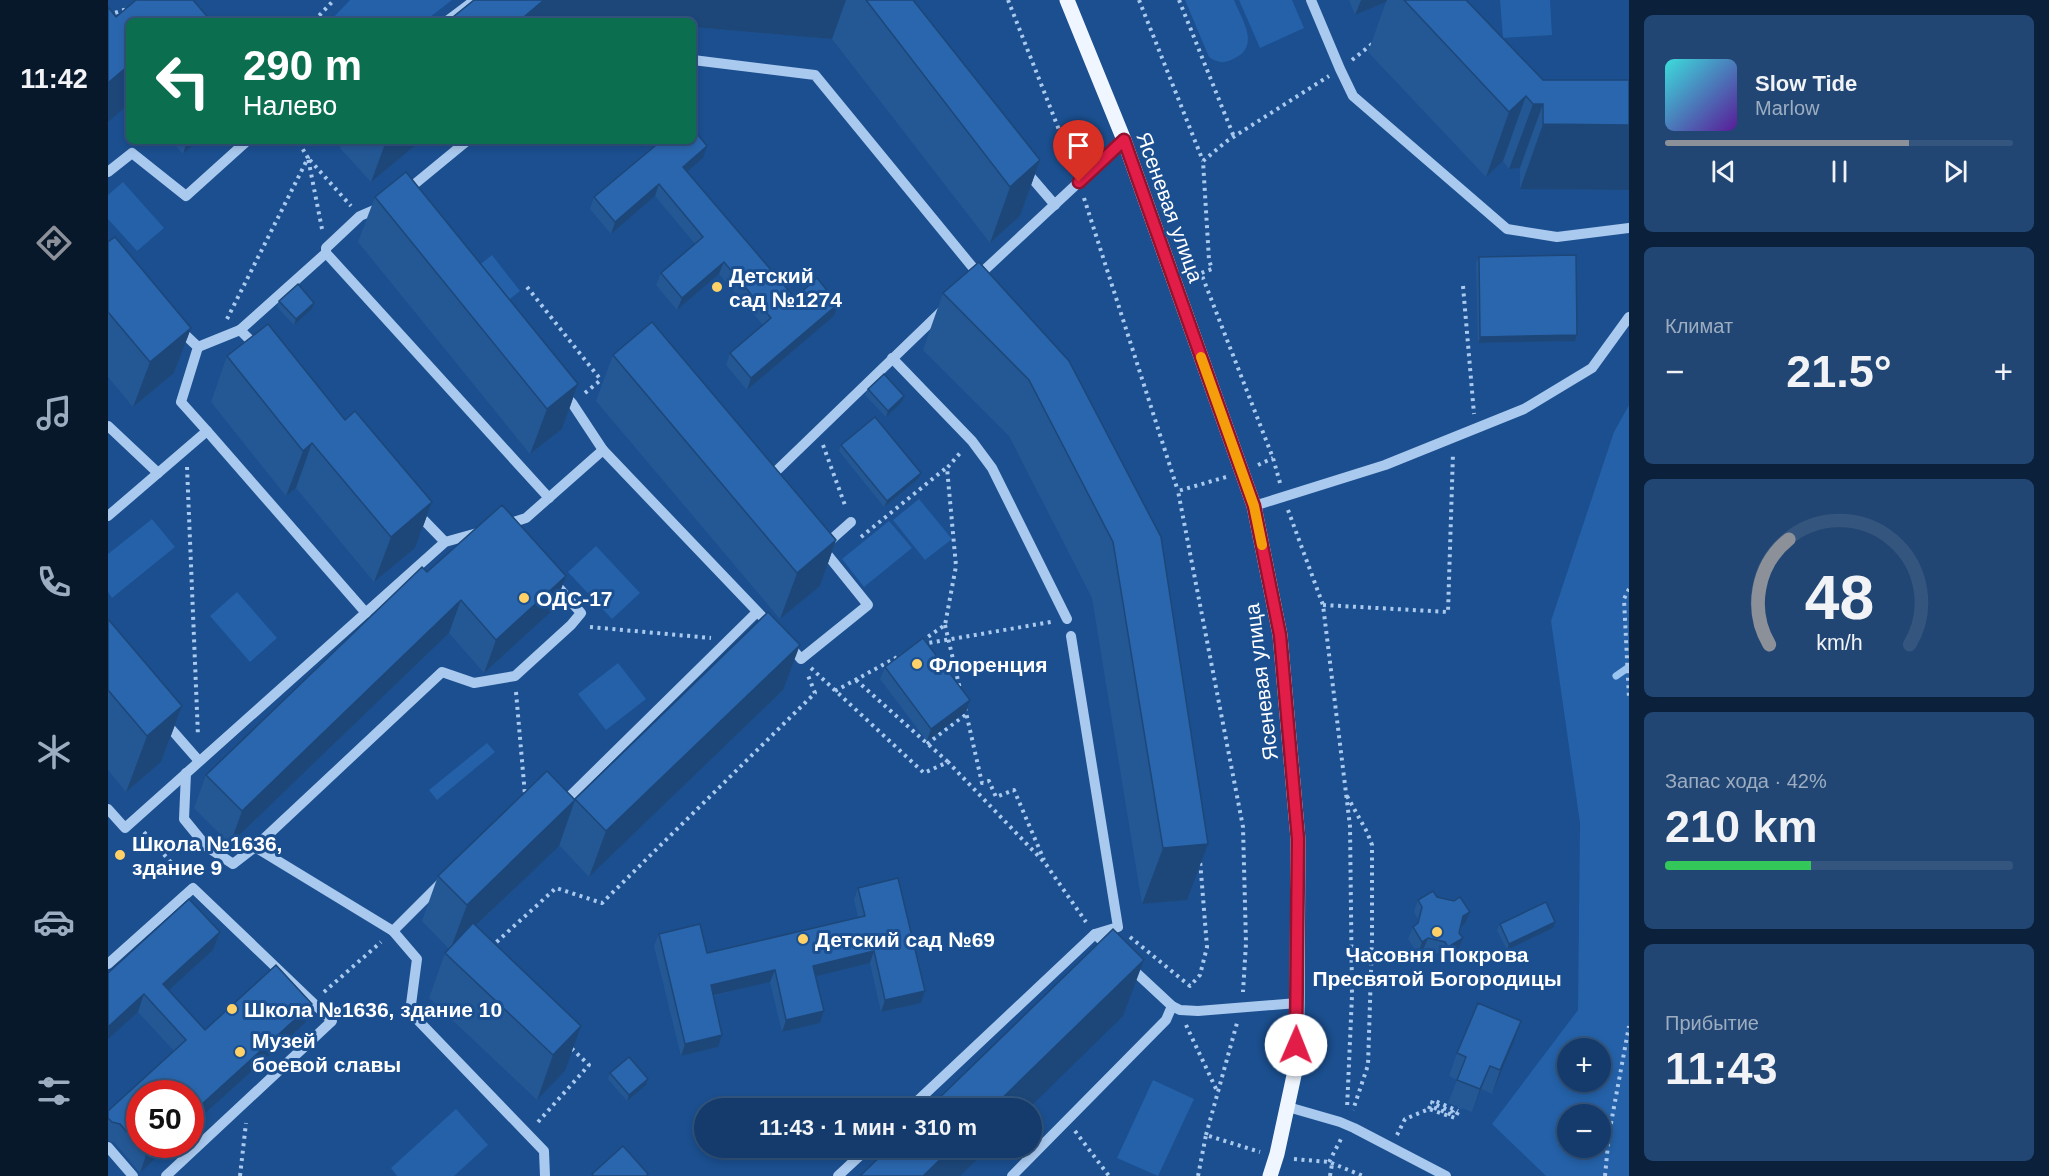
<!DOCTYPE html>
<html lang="ru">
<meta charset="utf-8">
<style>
body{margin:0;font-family:Arial,sans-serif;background:#214673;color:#f1f3f6;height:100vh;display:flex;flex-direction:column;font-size:22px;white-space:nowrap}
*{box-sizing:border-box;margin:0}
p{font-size:20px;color:#9dadc1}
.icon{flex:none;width:33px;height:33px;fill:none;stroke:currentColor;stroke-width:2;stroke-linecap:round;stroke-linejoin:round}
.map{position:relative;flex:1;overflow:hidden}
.side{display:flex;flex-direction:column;gap:15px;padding:15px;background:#0b203b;width:420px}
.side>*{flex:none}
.banner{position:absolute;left:18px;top:18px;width:570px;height:126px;border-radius:9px;box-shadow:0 3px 9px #0003,0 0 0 2px #33557e;background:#0b6e4f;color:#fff;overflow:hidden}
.tools{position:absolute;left:1449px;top:1038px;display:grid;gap:12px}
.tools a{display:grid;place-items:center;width:54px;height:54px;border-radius:50%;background:#143b6b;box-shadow:0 3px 9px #0003,0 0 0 2px #33557e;font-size:30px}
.speed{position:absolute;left:18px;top:1080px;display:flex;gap:12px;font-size:30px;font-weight:700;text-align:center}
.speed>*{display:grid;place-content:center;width:78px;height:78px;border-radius:50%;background:#143b6b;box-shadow:0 3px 9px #0003,0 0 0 2px #33557e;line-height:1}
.speed .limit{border:9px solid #d22;background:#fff;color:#111}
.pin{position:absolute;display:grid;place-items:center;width:51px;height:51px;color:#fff;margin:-62px -26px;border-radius:50% 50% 50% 0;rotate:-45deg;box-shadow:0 0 6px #0007}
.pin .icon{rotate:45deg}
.me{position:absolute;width:66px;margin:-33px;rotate:1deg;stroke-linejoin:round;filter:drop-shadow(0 0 4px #0008)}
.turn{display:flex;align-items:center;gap:21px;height:126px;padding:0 18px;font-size:27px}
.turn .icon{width:78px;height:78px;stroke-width:2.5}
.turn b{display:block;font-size:42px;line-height:51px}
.big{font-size:45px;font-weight:800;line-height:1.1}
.side .widget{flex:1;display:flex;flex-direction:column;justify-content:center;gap:9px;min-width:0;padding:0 21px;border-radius:9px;background:#214673}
.side .dial{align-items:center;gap:0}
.dial svg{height:156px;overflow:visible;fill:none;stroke:#33557e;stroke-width:7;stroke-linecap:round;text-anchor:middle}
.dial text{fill:#f1f3f6;stroke:none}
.song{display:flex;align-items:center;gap:18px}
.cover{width:72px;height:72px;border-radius:9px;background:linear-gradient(135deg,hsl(180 70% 55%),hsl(270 70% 35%))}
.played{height:6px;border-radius:3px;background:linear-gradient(90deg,#8c9099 70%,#33557e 70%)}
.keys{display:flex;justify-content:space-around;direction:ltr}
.heat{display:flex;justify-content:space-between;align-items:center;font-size:33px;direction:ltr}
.charge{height:9px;border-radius:4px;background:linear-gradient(90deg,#34c759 42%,#33557e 0)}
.trip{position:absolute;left:586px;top:1098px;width:348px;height:60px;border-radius:30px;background:#143b6b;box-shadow:0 3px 9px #0003,0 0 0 2px #33557e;font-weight:800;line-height:60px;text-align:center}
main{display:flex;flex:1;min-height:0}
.menu{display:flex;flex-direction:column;width:108px;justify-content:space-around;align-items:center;background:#08182b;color:#9dadc1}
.menu .icon{width:42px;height:42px}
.menu .active{color:#8c9099}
.menu b{font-size:27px;color:#f1f3f6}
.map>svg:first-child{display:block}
.green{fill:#2461a8;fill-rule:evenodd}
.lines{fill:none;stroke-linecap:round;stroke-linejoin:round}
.stream{stroke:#9cc4f0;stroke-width:7}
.path{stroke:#a9c9ee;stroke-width:4;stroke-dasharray:3 4.5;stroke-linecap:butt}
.minor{stroke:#a9c9ee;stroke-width:10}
.major{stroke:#f0f6ff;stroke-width:15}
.wall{fill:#245895}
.shaded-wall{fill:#1d4779}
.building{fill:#2a66ad;stroke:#1d4779;stroke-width:1.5}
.route-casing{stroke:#92132f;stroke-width:15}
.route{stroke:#e11d48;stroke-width:10}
.slow{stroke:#f59e0b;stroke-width:10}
.poi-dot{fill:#ffd166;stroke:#1b4f8f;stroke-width:2}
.labels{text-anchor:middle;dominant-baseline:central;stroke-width:6;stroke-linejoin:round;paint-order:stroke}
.street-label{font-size:21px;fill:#fff;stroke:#1b4f8f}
.poi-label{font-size:21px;font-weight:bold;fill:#fff;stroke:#1b4f8f;text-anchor:start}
</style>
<main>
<nav class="menu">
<b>11:42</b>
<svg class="icon active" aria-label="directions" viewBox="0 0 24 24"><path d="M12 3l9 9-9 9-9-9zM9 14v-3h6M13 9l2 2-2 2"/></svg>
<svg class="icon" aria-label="music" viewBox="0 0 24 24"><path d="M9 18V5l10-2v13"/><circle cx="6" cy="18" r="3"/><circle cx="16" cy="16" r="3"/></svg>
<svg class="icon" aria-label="phone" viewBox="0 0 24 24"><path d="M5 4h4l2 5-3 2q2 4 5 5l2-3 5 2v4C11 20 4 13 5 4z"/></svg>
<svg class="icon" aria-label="climate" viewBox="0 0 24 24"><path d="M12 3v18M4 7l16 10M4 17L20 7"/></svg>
<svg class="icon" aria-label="car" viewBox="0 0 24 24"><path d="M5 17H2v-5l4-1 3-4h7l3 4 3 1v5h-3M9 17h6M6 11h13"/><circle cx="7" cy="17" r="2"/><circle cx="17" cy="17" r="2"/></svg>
<svg class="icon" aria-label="filters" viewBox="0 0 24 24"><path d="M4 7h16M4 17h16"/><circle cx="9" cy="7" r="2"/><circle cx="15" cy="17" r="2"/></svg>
</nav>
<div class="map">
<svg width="1521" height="1176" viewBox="0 0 1521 1176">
<rect width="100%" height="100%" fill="#1b4f8f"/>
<g class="green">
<path d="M242,0H344L317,21H222Z"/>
<path d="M1077,0H1126C1135,22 1154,48 1123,60C1114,64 1109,62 1101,57Z"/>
<path d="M1131,0H1184L1196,28L1152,48Z"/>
<path d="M1392,0H1442L1444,35L1395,38Z"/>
<path d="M15,182L56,228L29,251L0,219V195Z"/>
<path d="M384,255L412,291L397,303L369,267Z"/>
<path d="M1521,405V1176H1438L1384,1124L1470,1010L1472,823L1443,621L1506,432ZM1460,1048H1492V1082H1460ZM1460,1114H1492V1148H1460Z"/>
<path d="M811,499L844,539L817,560L785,520Z"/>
<path d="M44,519L67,547L4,598L0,592V554Z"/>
<path d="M781,521L804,548L756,587L734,559Z"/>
<path d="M488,546L532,593L504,619L460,572Z"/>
<path d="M129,592L169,638L142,662L102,616Z"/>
<path d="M510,663L538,699L498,730L470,694Z"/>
<path d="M379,743L387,752L329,800L321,790Z"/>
<path d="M1045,1080L1086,1099L1050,1176L1009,1158Z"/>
<path d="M348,1109L380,1145L346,1176H289L283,1168Z"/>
</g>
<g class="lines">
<path class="stream" d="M1508,676L1521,667"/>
<g class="path">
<path d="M900,0L966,168"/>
<path d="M1031,0L1095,161"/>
<path d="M1071,0L1126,137"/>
<path d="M0,15L22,8"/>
<path d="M206,21L226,0"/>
<path d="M1244,60L1264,44"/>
<path d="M976,198L1070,491"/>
<path d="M214,229L200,158L243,206"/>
<path d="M1355,286L1366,414"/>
<path d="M419,287L493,380"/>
<path d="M119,319L200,158L190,141"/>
<path d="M477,393L494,379"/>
<path d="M715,445L738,508"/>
<path d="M1150,465L1165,458"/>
<path d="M79,467L90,736"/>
<path d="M1118,477L1070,491L1135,827L1138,943L1135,992"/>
<path d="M1172,483L1165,458L1093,273L1104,269L1101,260L1095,161L1119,141L1221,76"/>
<path d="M1180,510L1215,605L1242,826L1244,995L1239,1109"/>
<path d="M753,537L838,468"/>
<path d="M1521,589L1516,599L1521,699"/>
<path d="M1215,605L1340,612L1345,453"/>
<path d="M837,625L852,689"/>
<path d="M482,627L603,638"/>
<path d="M814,641L837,625L848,566L839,468L853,452"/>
<path d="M814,644L943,622"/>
<path d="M703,668L816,773L840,762L937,863L978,922"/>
<path d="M748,680L840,762"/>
<path d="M727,691L793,655"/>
<path d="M408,692L417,795"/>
<path d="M857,708L874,783L881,781L888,797L906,790L936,860"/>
<path d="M819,744L858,714"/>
<path d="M1239,796L1259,832L1264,845V940L1260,1065L1245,1110"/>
<path d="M36,832L75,876"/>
<path d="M1022,937L1082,986L1092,975L1099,947L1092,860"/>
<path d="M383,947L448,888L494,903L707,693L699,673"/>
<path d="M216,992L273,942"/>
<path d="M1078,1025L1110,1093"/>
<path d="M1321,1109L1322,1106L1344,1115L1345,1112L1324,1103L1325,1100L1350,1111"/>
<path d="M430,1122L481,1065L461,1046"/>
<path d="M967,1131L1001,1176"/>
<path d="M1098,1135L1129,1023"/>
<path d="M1289,1135L1297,1119L1321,1109L1347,1118L1352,1108"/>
<path d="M1186,1159L1221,1162L1255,1176"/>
<path d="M1221,1162L1233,1139"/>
<path d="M132,1176L138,1123"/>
<path d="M1090,1176L1098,1135L1152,1152"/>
<path d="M1222,1176L1224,1164"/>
<path d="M1497,1176L1501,1134L1521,1026"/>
</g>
<g class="minor">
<path d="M1203,0L1232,69L1245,96L1399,229L1449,237L1521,228"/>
<path d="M339,21L367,0"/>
<path d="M585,60L707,75L871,275"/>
<path d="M916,169L947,205"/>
<path d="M0,172L24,153L78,196L139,141"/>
<path d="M297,192L359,141"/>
<path d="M273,207L252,216L218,248V253L441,498"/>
<path d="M869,277L1016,140"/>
<path d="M132,330L218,253"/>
<path d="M90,347L132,330L150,348"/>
<path d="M784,358L864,441L884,468L959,619"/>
<path d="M454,392L464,403L495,450"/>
<path d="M0,426L50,473"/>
<path d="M99,431L258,613"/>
<path d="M660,479L836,309"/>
<path d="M1146,506L1277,465L1416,409L1484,368L1521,317"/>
<path d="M307,511L337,542"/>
<path d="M0,516L99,431L73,402L90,347L71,329"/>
<path d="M396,525L418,518L495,450L665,628"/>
<path d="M716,546L743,522"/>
<path d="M963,636L1010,927L987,934"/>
<path d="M680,644L693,659L760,605L714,548"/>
<path d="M56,721L91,761"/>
<path d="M78,773L76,819L98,846L125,864L147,847L334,672L366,683L407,676L463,625L473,613L444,580"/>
<path d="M450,799H459L649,612"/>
<path d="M0,809L17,828L337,542L373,532"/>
<path d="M147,847L285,931"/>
<path d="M334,882L285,931L309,959L302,1012L436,1151L437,1176"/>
<path d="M0,964L85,888L224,1021L58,1176"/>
<path d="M1021,966L1064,1006L1072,1010L1090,1011L1189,1003"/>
<path d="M1180,1107L1232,1122L1246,1128L1338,1176"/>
<path d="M802,1108L987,934L1003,949"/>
<path d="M0,1147L25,1176"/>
<path d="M730,1176L760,1148"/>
<path d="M904,1176L1058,1020L1064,1006"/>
</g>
<path class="major" d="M959,0L1016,140L1146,506L1172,635L1190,839L1189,1003L1188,1066L1169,1154L1162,1176"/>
</g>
<g class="wall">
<path d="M366,0H805L932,160L912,216L882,243L724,39L585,27V21H514L464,17L459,21H340Z"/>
<path d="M1241,0H1358L1435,80H1521V190L1412,189V168L1401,169L1395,161L1378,177L1260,52L1278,2L1247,15Z"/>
<path d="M64,141H90L75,154Z"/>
<path d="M234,141H313L263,182L232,148Z"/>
<path d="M595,158L579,172L687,298L726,316L639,390L618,365L622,353L655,325L611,274L569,310L548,285L553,273L587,244L547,196L503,234L482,209L486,197Z"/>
<path d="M267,197L470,384L454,429L422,454L250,242Z"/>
<path d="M0,242L83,328L66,373L25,407L0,377Z"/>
<path d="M1371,257L1469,335L1467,341L1370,343L1368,263Z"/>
<path d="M871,262L1053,537L1079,900L1034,904L984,598L901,436L815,350L835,293Z"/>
<path d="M171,301L206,303L204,309L186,325L169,307Z"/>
<path d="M505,355L728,540L712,586L672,619L488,401Z"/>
<path d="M119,356L237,420L324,502L307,548L266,582L188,488L178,496L103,402Z"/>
<path d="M760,389L796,396L794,402L778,417L757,395Z"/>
<path d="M733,445L810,479L776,507L731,451Z"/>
<path d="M319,572L446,609L376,673L341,633L122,844L86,808L98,775Z"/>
<path d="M0,619L74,706L53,762L18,792L0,770Z"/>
<path d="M777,667L862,700L858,712L819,741L772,679Z"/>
<path d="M675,690L481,877L451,845L368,926L457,1071L429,1100L321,998L337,953L341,949L314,921L330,876L466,799Z"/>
<path d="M750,888L817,991L813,1003L773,1012L762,963L708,976L716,1011L712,1023L674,1032L662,982L605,996L610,1047L573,1056L546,946L551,934L599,953L750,917L746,900Z"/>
<path d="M1329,897L1362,912L1357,924L1353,927L1350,950L1335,959L1332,954L1315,950L1310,954L1300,939L1305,927L1309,925L1310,919L1306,912L1310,900Z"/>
<path d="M1392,924L1445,928L1399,950L1389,930Z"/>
<path d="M112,932L105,950L61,990L97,1030L204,1004L198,1022L82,1127V1094L63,1144L32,1173L6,1142L0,1141V1111L66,1051L30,1012L0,973Z"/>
<path d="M1405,1044L1384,1094L1373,1089L1364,1112L1340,1103L1349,1080L1341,1076L1349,1053Z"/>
<path d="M502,1073L538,1085L519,1101L500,1079Z"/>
</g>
<g class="shaded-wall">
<path d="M436,0H738L724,39L585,27V21H514L464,17L459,21H411Z"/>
<path d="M1253,0H1279L1278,2L1247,15Z"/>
<path d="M21,65V104L0,122V83Z"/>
<path d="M1418,96L1395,161L1378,177L1401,112Z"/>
<path d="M1425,104H1435L1412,168L1401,169Z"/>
<path d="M1435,124L1521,125V190L1412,189Z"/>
<path d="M79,141H90L75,154Z"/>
<path d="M278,141H313L263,182Z"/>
<path d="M599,146L595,158L571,179L575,167Z"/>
<path d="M932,160L912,216L882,243L902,187Z"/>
<path d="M551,184L547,196L503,234L507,222Z"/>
<path d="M616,262L611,274L569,310L574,298Z"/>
<path d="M206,303L204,309L186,325L188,319Z"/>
<path d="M730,304L726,316L639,390L643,378Z"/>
<path d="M83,328L66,373L25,407L42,362Z"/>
<path d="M1469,335L1467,341L1370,343L1372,337Z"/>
<path d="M470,384L454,429L422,454L439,409Z"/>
<path d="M796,396L794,402L778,417L780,411Z"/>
<path d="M204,443L188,488L178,496L195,451Z"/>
<path d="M813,473L810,479L776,507L779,501Z"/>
<path d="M324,502L307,548L266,582L283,537Z"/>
<path d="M728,540L712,586L672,619L689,573Z"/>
<path d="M458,576L446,609L376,673L388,640Z"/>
<path d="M353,600L341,633L122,844L134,811Z"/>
<path d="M692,645L675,690L481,877L498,831Z"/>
<path d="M862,700L858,712L819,741L823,729Z"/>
<path d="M74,706L53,762L18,792L39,736Z"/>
<path d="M467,800L451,846L342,950L359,905Z"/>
<path d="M1100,844L1079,900L1034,904L1055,848Z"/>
<path d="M1362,912L1357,924L1351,928L1355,916Z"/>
<path d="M1447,922L1445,928L1399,950L1401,944Z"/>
<path d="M112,932L105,950L48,1002L55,984Z"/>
<path d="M1320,938L1315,950L1310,954L1314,942Z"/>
<path d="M1355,938L1350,950L1335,959L1340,947Z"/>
<path d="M766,951L762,963L701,978L705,966Z"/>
<path d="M1036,960L1015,1016L921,1108H884Z"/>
<path d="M667,970L662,982L598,997L603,985Z"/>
<path d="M817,991L813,1003L773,1012L777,1000Z"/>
<path d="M36,994L30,1012L0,1039V1027Z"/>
<path d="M204,1004L198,1022L82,1127V1115Z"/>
<path d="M716,1011L712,1023L674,1032L678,1020Z"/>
<path d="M1413,1021L1405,1044L1384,1094L1392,1070Z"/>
<path d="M473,1026L457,1071L429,1100L445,1055Z"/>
<path d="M614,1035L610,1047L573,1056L577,1044Z"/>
<path d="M1382,1066L1364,1112L1372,1089Z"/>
<path d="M540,1079L538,1085L519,1101L521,1095Z"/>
<path d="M50,1144H63L32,1173L38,1155Z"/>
<path d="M844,1148H881L852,1176H815Z"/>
</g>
<g class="building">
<path d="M28,0H85L103,21H21V65L0,83V7L8,17Z"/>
<path d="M366,0H436L411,21H340Z"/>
<path d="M758,0H805L932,160L902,187Z"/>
<path d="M1296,0H1358L1435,80H1521V125L1435,124V104H1425L1418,96L1401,112Z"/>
<path d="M585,129L599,146L575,167L687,298L709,278L730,304L643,378L622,353L663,318L616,262L574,298L553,273L595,237L551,184L507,222L486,197L553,141H585Z"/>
<path d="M298,172L470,384L439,409L267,197Z"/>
<path d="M7,237L83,328L42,362L0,312V242Z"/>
<path d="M1468,255L1469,335L1372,337L1371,257Z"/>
<path d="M871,262L961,361L1053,537L1100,844L1055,848L1005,542L921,380L835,293Z"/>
<path d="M190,284L206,303L188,319L171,301Z"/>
<path d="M544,322L728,540L689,573L505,355Z"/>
<path d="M160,324L237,420L247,411L324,502L283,537L204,443L195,451L119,356Z"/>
<path d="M776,374L796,396L780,411L760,389Z"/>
<path d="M767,417L813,473L779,501L733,445Z"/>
<path d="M394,505L458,576L388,640L353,600L134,811L98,775L314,567L319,572Z"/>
<path d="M660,612L692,645L498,831L467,799Z"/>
<path d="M0,619L74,706L39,736L0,690Z"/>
<path d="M815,638L862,700L823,729L777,667Z"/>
<path d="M439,771L467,800L359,905L330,876Z"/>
<path d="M790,878L817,991L777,1000L766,951L705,966L716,1011L678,1020L667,970L603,985L614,1035L577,1044L551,934L592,924L599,953L757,916L750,888Z"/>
<path d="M1325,891L1329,897L1346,901L1352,897L1362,912L1355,916L1351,933L1355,938L1340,947L1337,942L1320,938L1314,942L1305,927L1310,923L1314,907L1310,900Z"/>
<path d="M81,899L112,932L55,984L97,1030L168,965L204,1004L82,1115V1094H32V1144H50L38,1155L12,1124L4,1122L0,1118V1111L78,1040L36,994L0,1027V973Z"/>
<path d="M1438,902L1447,922L1401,944L1392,924Z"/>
<path d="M365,923L473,1026L445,1055L337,953Z"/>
<path d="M1005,929L1036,960L884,1108H821Z"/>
<path d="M1370,1003L1413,1021L1392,1070L1382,1066L1372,1089L1349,1080L1358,1057L1349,1053Z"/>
<path d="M521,1057L540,1079L521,1095L502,1073Z"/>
<path d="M515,1146L540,1174L538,1176H486L484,1174Z"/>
<path d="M781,1148H844L815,1176H752Z"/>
</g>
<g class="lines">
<defs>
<path id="route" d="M971,182L1016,140L1146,506L1172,635L1190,839L1188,1045"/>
</defs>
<use href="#route" class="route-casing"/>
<use href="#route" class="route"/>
<path class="slow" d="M1093,357L1146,506L1154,545"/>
</g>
<g class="poi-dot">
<circle cx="609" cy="287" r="6"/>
<circle cx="416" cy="598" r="6"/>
<circle cx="809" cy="664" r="6"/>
<circle cx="12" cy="855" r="6"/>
<circle cx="1329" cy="932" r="6"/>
<circle cx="695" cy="939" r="6"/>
<circle cx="124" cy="1009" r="6"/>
<circle cx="132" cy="1052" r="6"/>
</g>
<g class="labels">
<g class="street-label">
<text transform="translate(1062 207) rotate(70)">Ясеневая улица</text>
<text transform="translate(1153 682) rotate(-97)">Ясеневая улица</text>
</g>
<g class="poi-label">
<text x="621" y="275">Детский<tspan x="621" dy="24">сад №1274</tspan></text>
<text x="428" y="598">ОДС-17</text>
<text x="821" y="664">Флоренция</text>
<text x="24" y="843">Школа №1636,<tspan x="24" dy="24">здание 9</tspan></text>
<text x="707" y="939">Детский сад №69</text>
<text x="1329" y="954" text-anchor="middle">Часовня Покрова<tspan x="1329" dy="24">Пресвятой Богородицы</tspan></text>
<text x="136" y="1009">Школа №1636, здание 10</text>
<text x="144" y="1040">Музей<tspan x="144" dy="24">боевой славы</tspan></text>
</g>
</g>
</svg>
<div class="tools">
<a>+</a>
<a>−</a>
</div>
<div class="speed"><div class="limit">50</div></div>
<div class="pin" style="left:971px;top:182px;background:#d93025"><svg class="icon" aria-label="arrive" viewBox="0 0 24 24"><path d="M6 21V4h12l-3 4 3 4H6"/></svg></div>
<svg class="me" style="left:1188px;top:1045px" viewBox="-20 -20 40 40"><circle r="19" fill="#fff"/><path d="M0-13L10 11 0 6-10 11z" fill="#e11d48"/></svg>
<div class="trip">11:43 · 1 мин · 310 m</div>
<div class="banner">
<div class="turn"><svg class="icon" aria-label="left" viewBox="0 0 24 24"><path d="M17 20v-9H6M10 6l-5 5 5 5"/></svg><div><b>290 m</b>Налево</div></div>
</div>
</div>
<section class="side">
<div class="widget">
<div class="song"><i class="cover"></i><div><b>Slow Tide</b><p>Marlow</p></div></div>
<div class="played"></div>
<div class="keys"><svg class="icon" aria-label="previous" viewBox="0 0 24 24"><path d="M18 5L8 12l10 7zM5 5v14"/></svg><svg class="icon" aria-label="pause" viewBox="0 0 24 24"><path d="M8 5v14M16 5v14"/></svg><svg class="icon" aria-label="next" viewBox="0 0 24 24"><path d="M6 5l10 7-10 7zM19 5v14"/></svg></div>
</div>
<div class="widget"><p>Климат</p>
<div class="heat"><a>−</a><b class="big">21.5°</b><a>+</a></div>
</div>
<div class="widget dial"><svg viewBox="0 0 100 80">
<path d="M14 69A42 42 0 1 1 86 69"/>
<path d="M14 69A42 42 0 0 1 24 15" stroke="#8c9099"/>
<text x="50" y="56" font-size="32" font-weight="700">48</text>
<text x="50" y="72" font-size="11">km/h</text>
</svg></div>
<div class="widget"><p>Запас хода · 42%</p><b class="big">210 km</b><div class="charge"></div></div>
<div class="widget"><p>Прибытие</p><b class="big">11:43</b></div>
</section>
</main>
